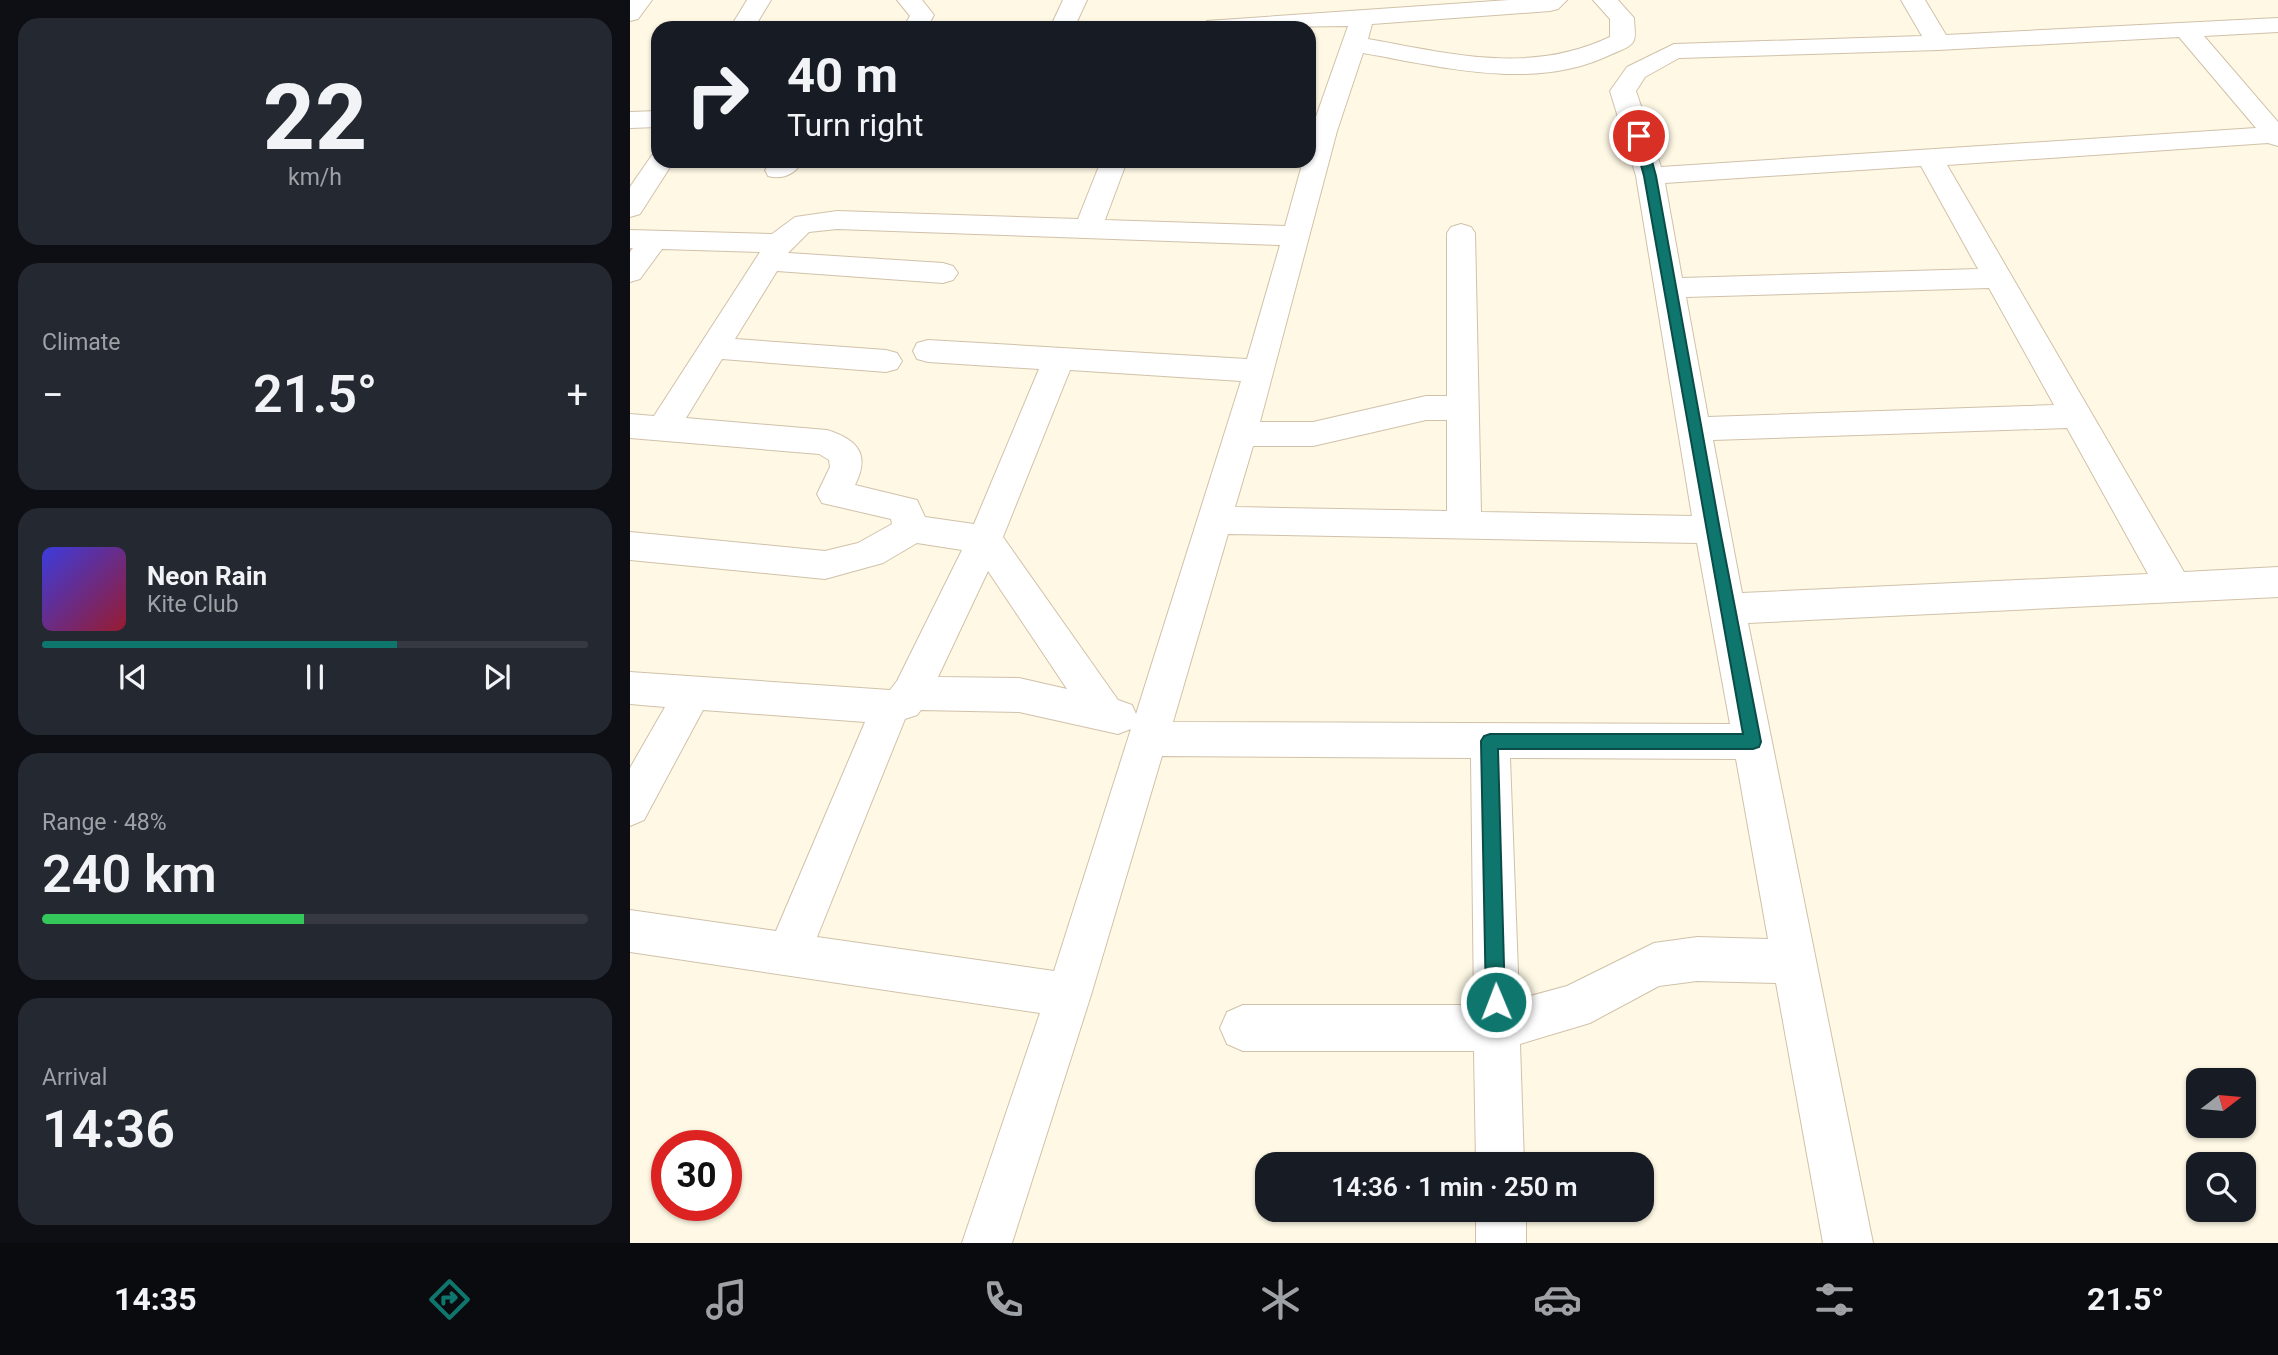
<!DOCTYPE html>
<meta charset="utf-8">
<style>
body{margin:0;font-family:Roboto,sans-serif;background:#242831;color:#f1f3f6;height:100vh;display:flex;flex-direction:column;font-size:26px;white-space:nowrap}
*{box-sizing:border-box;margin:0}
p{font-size:23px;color:#9ea1a6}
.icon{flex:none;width:38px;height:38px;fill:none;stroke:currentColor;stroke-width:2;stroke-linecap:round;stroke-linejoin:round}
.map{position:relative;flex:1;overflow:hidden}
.panel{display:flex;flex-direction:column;gap:18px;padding:18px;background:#0d0f14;width:630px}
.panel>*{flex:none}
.hud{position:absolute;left:21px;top:21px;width:665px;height:147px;border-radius:21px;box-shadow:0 2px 5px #0004;background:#171b24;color:#f1f3f6;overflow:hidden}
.needle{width:46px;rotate:74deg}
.fabs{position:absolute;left:1556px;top:1068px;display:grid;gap:14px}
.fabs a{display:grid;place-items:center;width:70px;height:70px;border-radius:14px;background:#171b24;box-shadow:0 2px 5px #0004;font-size:35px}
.speed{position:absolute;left:21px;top:1130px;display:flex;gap:14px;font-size:35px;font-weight:700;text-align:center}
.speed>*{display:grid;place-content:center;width:91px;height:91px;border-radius:50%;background:#171b24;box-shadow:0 2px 5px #0004;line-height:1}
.speed .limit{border:10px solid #d22;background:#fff;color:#111}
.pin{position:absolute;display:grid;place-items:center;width:60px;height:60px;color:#fff;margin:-30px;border:4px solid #fff;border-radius:50%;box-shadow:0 2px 7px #0007}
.me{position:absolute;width:77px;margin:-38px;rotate:359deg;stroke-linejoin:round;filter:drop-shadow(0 0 5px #0008)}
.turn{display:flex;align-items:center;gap:24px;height:147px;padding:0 21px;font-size:32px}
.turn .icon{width:91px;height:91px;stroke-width:2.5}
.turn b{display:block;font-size:49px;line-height:60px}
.big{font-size:52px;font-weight:600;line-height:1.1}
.panel .card{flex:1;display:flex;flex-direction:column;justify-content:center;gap:10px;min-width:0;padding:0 24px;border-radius:21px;background:#242831}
.panel .dial{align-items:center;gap:0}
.dial b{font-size:91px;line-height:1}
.song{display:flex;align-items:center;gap:21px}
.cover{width:84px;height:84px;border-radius:10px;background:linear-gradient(135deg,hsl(240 70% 55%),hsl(350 70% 35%))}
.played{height:7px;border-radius:4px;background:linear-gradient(90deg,#0f766e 65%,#363941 65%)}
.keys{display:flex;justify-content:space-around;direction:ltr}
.heat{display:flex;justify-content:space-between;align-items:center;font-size:38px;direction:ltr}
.charge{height:10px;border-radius:5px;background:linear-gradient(90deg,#34c759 48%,#363941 0)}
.trip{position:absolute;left:625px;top:1152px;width:399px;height:70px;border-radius:21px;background:#171b24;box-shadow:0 2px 5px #0004;font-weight:600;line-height:70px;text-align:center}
.dock{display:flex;height:112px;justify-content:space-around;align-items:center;background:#090b0e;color:#9ea1a6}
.dock .icon{width:49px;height:49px}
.dock .active{color:#0f766e}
.dock b{font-size:32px;color:#f1f3f6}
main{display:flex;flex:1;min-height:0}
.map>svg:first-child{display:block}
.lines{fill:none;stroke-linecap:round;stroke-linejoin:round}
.street-casing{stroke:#d1c1a9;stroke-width:2}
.street{fill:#fff;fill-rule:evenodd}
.route{fill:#0f766e;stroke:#0a4d48;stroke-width:2}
</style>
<main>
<section class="panel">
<div class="card dial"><b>22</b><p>km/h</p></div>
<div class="card"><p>Climate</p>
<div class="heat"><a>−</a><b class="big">21.5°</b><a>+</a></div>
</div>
<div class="card">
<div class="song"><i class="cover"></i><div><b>Neon Rain</b><p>Kite Club</p></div></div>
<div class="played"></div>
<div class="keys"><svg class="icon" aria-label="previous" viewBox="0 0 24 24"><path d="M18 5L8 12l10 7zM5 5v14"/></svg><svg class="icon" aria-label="pause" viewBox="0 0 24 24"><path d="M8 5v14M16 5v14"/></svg><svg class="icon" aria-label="next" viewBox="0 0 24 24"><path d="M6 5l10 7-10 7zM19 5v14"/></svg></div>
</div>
<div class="card"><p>Range · 48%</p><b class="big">240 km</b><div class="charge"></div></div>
<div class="card"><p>Arrival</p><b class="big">14:36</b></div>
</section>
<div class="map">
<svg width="1648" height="1243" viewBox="0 0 1648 1243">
<rect width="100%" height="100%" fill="#fef8e5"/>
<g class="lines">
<defs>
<g id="street">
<path d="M0,0H22L8,19L0,21Z"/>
<path d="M117,0H141L124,28H100Z"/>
<path d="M267,0H292L304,15L297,28H273L280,16Z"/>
<path d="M433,0H457L444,28H420Z"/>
<path d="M879,0H937L928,9L920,11L742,24L738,39C822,54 899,75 980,37V19L963,0H988L1004,18C1004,24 1006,34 1004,40C1002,47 989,51 982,54C905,92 813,67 733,53L707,131L630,422H683L796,396H817V233L821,227L831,224L841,227L845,233L851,512L1062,516L1006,176L980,91L997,67L1044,44L1292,36L1271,0H1295L1316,35L1648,18V32L1574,36L1648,122V146L1638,143L1317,165L1554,572L1648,567V597L1118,623L1243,1243H1193L1146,983L1067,981L1029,986L960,1023L890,1044L894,1164H846L844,1051H613L597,1044L590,1028L597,1012L613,1005H844L841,758L532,756L461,995L382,1243H332L410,1013L0,952V910L146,931L235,722L73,710L14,820L0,826V768L35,707L0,704V672L260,690L267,681L332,550L287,543L253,563L195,579L0,560V532L195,551L228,543L262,524L261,519L192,503L187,494L200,467L199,460L189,454L0,438V414L24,416L130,252L32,249L10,279L0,282V252L3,248H0V230L142,234L165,217L207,211L448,219L471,161H497L475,220L655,226L673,161H679L681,131L718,26L574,28L577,21ZM1549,37L1626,128L1031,167L1006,91L1015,77L1049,58L1308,50ZM1291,166L1348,269L1052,278L1035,183ZM207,229L650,245L617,359L298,340L287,343L283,351L287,359L298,362L409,369L344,524L295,517L287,500L225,485C240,455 229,440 197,430L56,418L92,359L256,372L267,369L272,361L267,353L256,350L105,339L147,271L313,283L323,280L328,273L323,266L313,263L158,253L179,232ZM1359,288L1424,405L1078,417L1056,297ZM440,370L611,381L506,714L502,705L488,700L373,537ZM796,420H817V511L605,507L623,446H683ZM1437,428L1518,574L1112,593L1083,440ZM598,534L1067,543L1100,724L543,722ZM358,571L437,689L389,678L308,677ZM291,710L389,712L488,734L501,729L424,971L187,937L275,719L287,715ZM880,758L1106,759L1138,939L1067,937L1024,943L937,986L889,999Z"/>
<path d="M28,111V127L0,128V112Z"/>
<path d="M28,154V161H44L10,214L0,217V187L22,155Z"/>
<path d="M143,161H173C165,174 153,180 138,176L135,170Z"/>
<rect x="846" y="1209" width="50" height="34"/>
</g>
</defs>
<use href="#street" class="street-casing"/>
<use href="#street" class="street"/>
</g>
<path class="route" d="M1009,133L1015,136L1026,176L1090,530L1131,742L1129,747L1123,749H868L875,1002L873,1009L866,1012L859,1009L856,1002L851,741L854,736L860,734H1113L1014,176L1003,136Z"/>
</svg>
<div class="fabs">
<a><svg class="needle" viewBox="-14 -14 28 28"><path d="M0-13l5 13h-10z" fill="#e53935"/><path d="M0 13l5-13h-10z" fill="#9ea1a6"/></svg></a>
<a><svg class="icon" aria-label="search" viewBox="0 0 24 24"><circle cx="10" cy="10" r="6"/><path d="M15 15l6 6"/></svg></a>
</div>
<div class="speed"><div class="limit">30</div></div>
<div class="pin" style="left:1009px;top:136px;background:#d93025"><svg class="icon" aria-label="arrive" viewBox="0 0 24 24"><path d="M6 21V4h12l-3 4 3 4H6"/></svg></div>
<svg class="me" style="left:866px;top:1002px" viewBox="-20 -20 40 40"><circle r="17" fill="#0f766e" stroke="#fff" stroke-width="3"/><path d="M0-11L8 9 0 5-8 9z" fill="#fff"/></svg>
<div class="trip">14:36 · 1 min · 250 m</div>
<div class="hud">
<div class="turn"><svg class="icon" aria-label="right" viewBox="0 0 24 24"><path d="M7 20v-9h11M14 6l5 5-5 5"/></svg><div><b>40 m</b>Turn right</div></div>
</div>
</div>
</main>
<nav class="dock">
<b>14:35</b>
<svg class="icon active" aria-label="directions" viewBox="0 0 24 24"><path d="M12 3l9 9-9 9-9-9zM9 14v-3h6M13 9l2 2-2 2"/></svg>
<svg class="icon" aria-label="music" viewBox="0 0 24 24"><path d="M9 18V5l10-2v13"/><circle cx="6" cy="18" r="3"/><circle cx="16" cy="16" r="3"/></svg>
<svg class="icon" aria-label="phone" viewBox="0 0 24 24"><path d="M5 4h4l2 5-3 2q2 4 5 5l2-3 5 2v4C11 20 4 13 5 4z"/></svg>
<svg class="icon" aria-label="climate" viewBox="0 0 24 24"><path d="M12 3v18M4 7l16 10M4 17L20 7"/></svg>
<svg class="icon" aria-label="car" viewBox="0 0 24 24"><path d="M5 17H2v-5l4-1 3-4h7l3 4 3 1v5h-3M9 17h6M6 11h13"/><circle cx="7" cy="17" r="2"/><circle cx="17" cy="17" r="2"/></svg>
<svg class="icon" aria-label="filters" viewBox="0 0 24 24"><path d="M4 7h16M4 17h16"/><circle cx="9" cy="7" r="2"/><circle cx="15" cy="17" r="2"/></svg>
<b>21.5°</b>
</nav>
